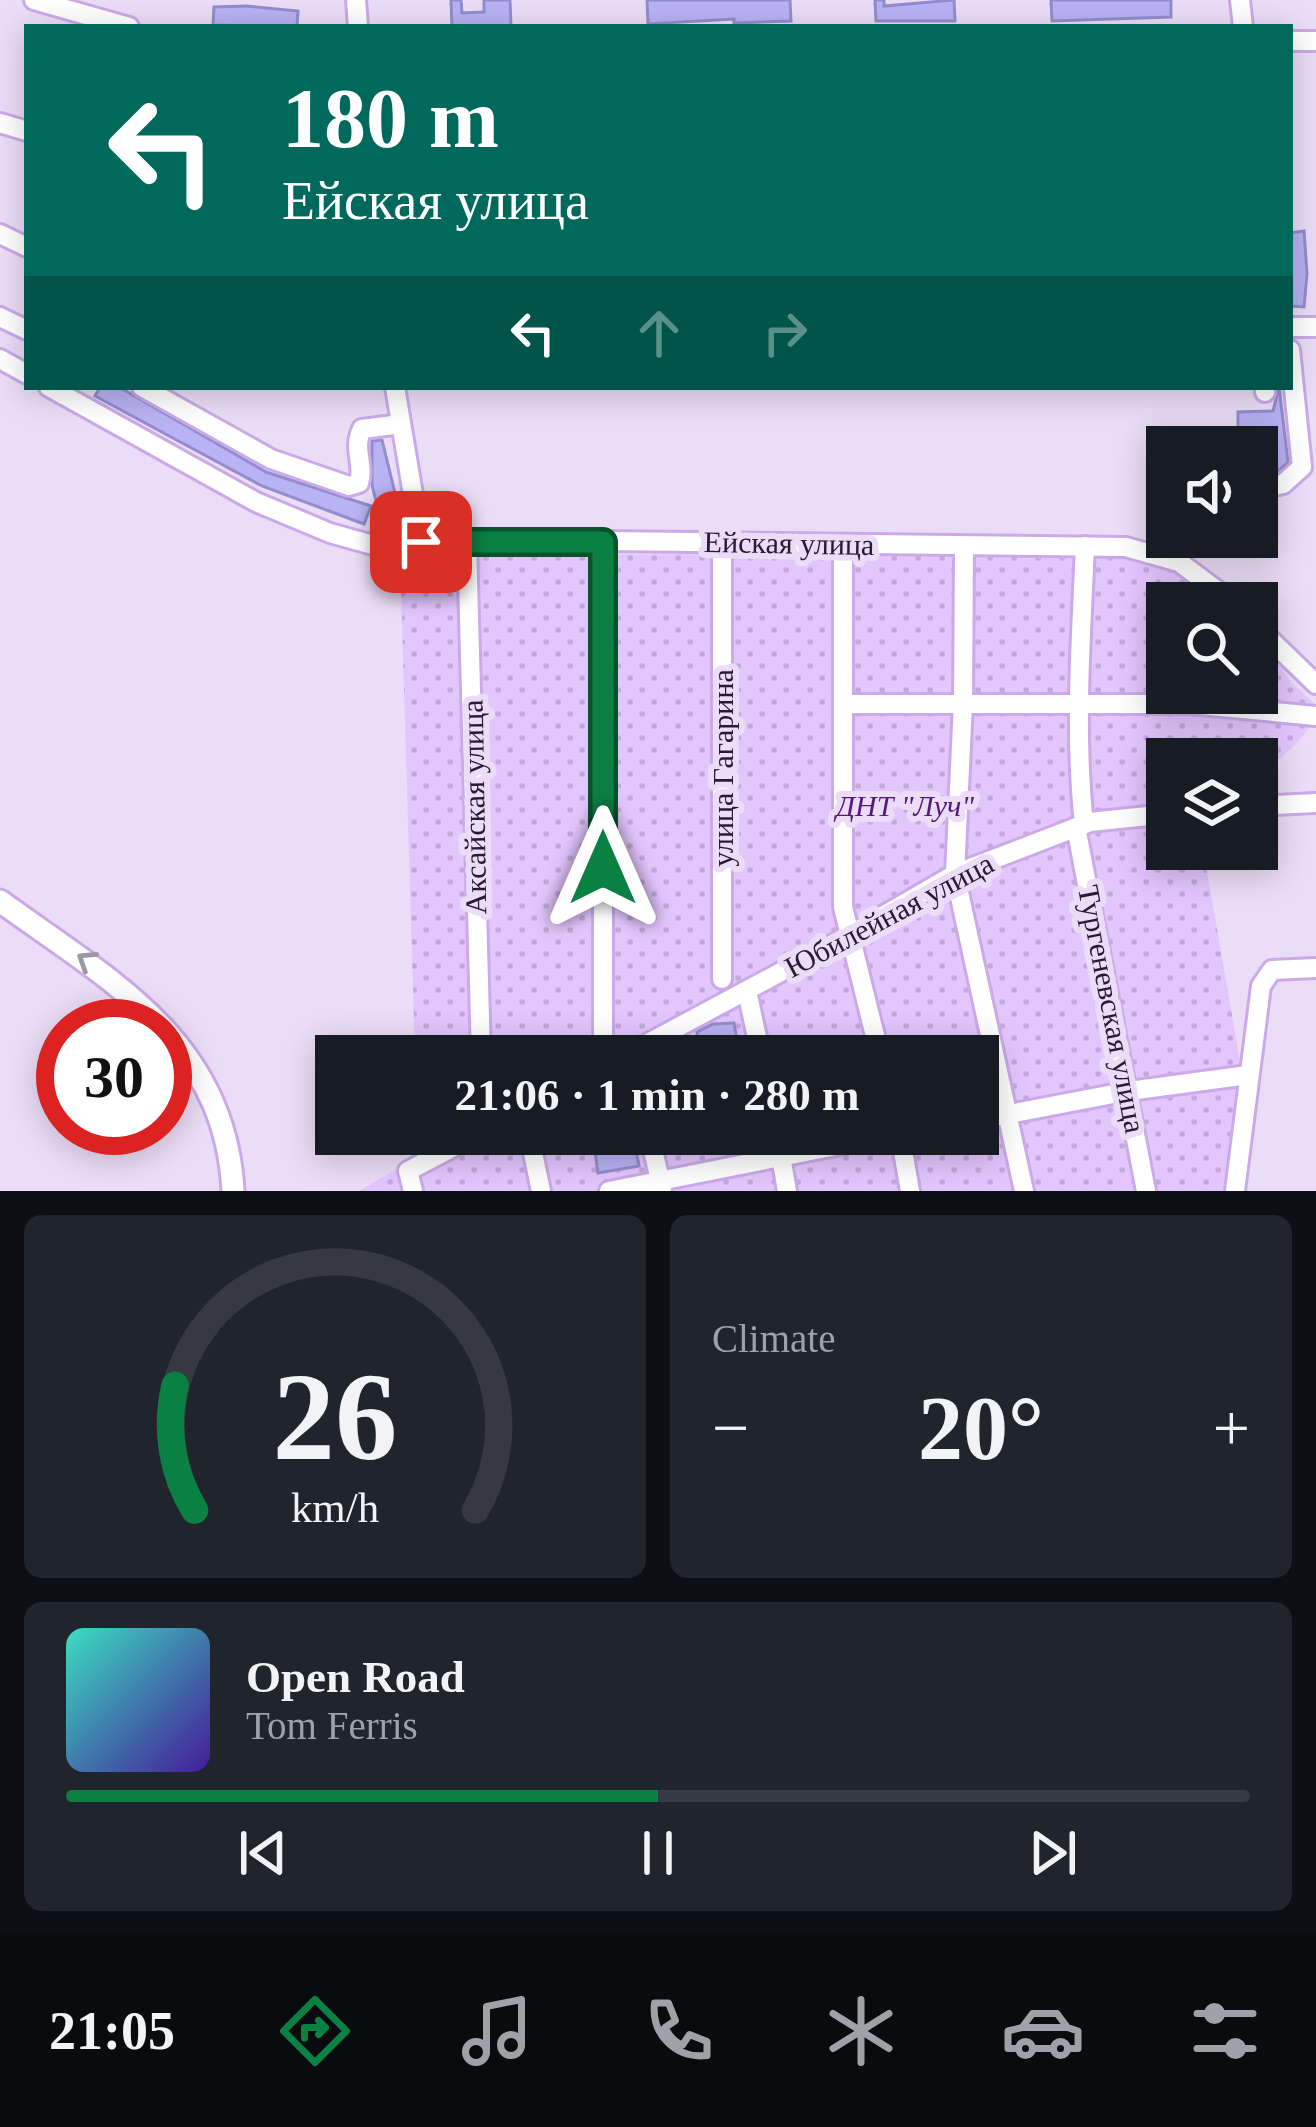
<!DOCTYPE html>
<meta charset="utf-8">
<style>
body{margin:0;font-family:Georgia,serif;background:#20242c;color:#f1f3f6;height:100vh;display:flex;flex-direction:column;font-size:45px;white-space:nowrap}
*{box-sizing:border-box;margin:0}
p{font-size:39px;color:#9ea1a6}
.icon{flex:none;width:66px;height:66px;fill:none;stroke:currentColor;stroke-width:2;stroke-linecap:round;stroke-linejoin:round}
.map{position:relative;height:1191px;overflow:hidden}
.panel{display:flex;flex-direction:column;gap:24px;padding:24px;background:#0d0f14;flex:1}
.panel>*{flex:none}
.banner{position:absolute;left:24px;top:24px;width:1269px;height:366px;border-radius:0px;box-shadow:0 6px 30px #0003;background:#00695c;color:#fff;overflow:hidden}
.tools{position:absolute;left:1146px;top:426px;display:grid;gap:24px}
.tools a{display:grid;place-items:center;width:132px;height:132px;border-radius:0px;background:#171b24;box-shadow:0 6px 30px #0003;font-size:60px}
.speed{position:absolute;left:36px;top:999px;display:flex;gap:24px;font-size:60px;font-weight:700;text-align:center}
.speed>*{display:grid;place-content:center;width:156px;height:156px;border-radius:50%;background:#171b24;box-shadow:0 6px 30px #0003;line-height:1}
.speed .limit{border:18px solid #d22;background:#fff;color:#111}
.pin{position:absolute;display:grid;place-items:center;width:102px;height:102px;color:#fff;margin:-51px;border-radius:24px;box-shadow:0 6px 18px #0006}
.me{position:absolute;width:132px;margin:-66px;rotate:0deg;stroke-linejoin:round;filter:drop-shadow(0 0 9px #0008)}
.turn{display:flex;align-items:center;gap:42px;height:252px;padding:0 60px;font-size:54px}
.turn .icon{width:156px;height:156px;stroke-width:2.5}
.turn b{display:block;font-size:84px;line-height:102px}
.lanes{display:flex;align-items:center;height:114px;padding:0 60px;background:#0003;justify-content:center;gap:60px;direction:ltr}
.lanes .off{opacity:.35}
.big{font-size:90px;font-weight:700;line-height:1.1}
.panel .card{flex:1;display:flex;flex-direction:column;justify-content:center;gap:18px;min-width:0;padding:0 42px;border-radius:18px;background:#20242c}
.panel .dial{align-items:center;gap:0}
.dial svg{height:312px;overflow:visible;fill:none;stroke:#363941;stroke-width:7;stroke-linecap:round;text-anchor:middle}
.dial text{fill:#f1f3f6;stroke:none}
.song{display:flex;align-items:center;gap:36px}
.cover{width:144px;height:144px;border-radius:18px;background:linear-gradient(135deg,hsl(170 70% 55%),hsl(260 70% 35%))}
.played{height:12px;border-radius:6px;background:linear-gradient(90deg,#0b8043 50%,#363941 50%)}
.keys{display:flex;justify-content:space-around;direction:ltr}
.heat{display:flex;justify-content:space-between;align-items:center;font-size:66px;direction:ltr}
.panel .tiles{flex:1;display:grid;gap:24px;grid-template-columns:1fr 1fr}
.card:last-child{grid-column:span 2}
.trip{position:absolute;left:315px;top:1035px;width:684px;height:120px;border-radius:0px;background:#171b24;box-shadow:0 6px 30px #0003;font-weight:700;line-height:120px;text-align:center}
.menu{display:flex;height:192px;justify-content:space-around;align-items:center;background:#090b0e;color:#9ea1a6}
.menu .icon{width:84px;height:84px}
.menu .selected{color:#0b8043}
.menu b{font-size:54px;color:#f1f3f6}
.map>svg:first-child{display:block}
.garden{fill:url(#garden-dots)}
.building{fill:#b9b2f4;stroke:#948dcd;stroke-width:3}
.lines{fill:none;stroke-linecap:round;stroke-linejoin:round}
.minor-casing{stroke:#ccaae9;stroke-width:24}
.major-casing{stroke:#ccaae9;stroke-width:27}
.minor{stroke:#fff;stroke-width:18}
.major{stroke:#fff;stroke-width:21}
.oneway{stroke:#9e98a2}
.route-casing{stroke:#07532c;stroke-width:30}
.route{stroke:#0b8043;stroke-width:21}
.labels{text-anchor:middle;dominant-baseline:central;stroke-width:12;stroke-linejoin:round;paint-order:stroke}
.street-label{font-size:30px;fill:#271a31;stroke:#ebddf7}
.park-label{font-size:30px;font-style:italic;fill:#551a79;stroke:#ebddf7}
</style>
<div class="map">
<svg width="1316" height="1191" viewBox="0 0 1316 1191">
<defs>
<pattern id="garden-dots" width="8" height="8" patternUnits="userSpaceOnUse" patternTransform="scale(3)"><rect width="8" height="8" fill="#e4c6fe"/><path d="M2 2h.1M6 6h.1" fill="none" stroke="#c4aada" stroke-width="1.8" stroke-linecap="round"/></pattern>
</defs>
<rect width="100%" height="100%" fill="#ebddf7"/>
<path class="garden" d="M1090,553L1157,559L1225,603H1167V693H1257V636L1292,683L1316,705C1316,734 1278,760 1257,776V759H1167V849H1203L1244,1084L1234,1191H359L418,1157L417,1134H978V1056H415L400,555Z"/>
<g class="building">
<path d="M451,0H461L462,13L484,12V0H510L511,27H452Z"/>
<path d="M647,0H790L791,21L734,23V19L648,24Z"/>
<path d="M875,0H884V6L954,0L955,21H876Z"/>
<path d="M1051,0H1171V17L1052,21Z"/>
<path d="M247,6L298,11L297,27L213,25L214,7Z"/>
<path d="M1304,231L1307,274L1304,307L1291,306L1290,233Z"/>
<path d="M100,387H119L266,472L371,506L364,524L262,486L95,396Z"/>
<path d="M1279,387L1288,462L1277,472L1265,474L1266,431L1238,432V412L1273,411Z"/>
<path d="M382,440L402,522L387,526L382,524L372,485V441Z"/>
<path d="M734,1023L739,1053L700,1056L697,1032L713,1024Z"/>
<path d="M635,1145L639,1166L598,1173L595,1152Z"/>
</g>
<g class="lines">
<defs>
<g id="minor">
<path d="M34,0L129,27"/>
<path d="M356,0L358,27"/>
<path d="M1240,0L1243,27"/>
<path d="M1290,41H1316"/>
<path d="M0,123L27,131"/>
<path d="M0,234L27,247"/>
<path d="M0,317L27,330"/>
<path d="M1290,327H1316"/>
<path d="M0,359L27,374"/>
<path d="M49,387L256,502L330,533L373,545L603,541L1126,547L1179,562L1234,603"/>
<path d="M142,387L271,459L349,486L359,483C365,464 352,449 362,429L401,424"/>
<path d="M395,387L421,542"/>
<path d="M1265,387V392"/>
<path d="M1257,490L1283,484L1302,467L1290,350"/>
<path d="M722,542V979"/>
<path d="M467,544L481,1056"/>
<path d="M843,544V907L880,1056"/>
<path d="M964,547L963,703L955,874L1024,1191"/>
<path d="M1257,627L1316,684"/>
<path d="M844,704H1190L1316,716"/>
<path d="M1257,806L1316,803"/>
<path d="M1084,824C1074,732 1081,638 1085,546"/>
<path d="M1076,827L1146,1191"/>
<path d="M747,991L761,1056"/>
<path d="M603,1046V541"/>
<path d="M624,1056L850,935L955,874L1090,822L1167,814"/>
<path d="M978,1120L1129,1091L1248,1075"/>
<path d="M529,1134L541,1191"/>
<path d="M649,1134L662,1188"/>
<path d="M777,1134L787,1191"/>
<path d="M900,1134L910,1191"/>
<path d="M413,1191L408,1171L478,1134"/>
<path d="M609,1191L896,1134"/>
<path d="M1235,1191L1261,986L1272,970L1316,968"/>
</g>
<path id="major" d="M0,901C108,980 225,1039 233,1191"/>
</defs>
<use href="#minor" class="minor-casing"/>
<use href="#major" class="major-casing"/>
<use href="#minor" class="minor"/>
<use href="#major" class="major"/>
</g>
<defs><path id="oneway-chevron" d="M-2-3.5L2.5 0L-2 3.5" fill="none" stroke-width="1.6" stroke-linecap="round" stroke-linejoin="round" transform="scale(3)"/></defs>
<use class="oneway" href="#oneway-chevron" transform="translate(86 960) rotate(-147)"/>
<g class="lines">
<defs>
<path id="route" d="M421,542H603V868"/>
</defs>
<use href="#route" class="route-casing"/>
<use href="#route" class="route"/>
</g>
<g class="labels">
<g class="street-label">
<text transform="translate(789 543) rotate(1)">Ейская улица</text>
<text transform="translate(722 768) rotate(-90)">улица Гагарина</text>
<text transform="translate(474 807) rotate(-91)">Аксайская улица</text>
<text transform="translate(889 915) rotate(-28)">Юбилейная улица</text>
<text transform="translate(1112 1009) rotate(79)">Тургеневская улица</text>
</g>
<g class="park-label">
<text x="905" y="805">ДНТ "Луч"</text>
</g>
</g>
</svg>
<div class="tools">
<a><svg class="icon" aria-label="sound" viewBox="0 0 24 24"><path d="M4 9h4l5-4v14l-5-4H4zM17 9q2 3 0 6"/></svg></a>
<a><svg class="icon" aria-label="search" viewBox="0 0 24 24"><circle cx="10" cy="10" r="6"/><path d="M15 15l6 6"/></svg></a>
<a><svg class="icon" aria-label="layers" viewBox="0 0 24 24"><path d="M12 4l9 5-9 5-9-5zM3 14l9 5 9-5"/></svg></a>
</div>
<div class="speed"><div class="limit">30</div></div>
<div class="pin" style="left:421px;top:542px;background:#d93025"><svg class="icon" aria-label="arrive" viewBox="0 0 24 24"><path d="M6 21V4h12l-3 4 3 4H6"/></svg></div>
<svg class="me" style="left:603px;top:868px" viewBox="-20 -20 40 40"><path d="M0-17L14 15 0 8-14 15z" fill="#0b8043" stroke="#fff" stroke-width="4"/></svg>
<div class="trip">21:06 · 1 min · 280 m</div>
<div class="banner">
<div class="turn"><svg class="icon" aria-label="left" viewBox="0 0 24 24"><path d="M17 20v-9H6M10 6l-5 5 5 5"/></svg><div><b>180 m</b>Ейская улица</div></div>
<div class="lanes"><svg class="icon" aria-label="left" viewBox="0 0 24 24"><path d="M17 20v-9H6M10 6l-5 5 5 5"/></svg><svg class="icon off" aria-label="ahead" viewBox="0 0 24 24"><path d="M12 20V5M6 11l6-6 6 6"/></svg><svg class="icon off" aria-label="right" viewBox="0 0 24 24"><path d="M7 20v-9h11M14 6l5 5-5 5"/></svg></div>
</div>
</div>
<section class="panel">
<div class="tiles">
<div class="card dial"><svg viewBox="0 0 100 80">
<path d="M14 69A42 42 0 1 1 86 69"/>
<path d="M14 69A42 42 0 0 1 9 37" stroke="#0b8043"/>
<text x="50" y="56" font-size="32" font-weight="700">26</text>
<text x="50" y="72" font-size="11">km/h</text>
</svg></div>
<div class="card"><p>Climate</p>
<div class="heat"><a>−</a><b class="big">20°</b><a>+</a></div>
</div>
<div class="card">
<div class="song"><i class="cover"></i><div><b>Open Road</b><p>Tom Ferris</p></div></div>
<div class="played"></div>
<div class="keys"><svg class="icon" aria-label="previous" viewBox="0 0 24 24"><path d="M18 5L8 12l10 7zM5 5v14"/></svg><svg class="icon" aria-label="pause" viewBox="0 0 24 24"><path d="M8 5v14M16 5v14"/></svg><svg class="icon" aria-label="next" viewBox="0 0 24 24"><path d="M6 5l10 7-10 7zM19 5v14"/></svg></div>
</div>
</div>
</section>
<nav class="menu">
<b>21:05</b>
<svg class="icon selected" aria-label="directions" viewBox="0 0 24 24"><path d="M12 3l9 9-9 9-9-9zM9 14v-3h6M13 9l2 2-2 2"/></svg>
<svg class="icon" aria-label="music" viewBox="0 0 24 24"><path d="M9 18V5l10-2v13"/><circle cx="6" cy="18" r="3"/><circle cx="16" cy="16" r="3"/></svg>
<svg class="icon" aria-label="phone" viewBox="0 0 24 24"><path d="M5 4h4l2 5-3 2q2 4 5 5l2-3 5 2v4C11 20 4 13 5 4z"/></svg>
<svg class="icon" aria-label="climate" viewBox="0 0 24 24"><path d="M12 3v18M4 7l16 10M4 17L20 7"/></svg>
<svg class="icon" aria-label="car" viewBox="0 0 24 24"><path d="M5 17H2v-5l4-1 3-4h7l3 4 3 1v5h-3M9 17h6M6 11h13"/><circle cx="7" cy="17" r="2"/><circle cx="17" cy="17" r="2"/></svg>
<svg class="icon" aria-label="filters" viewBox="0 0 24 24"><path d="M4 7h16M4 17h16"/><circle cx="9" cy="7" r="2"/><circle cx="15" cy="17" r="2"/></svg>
</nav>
